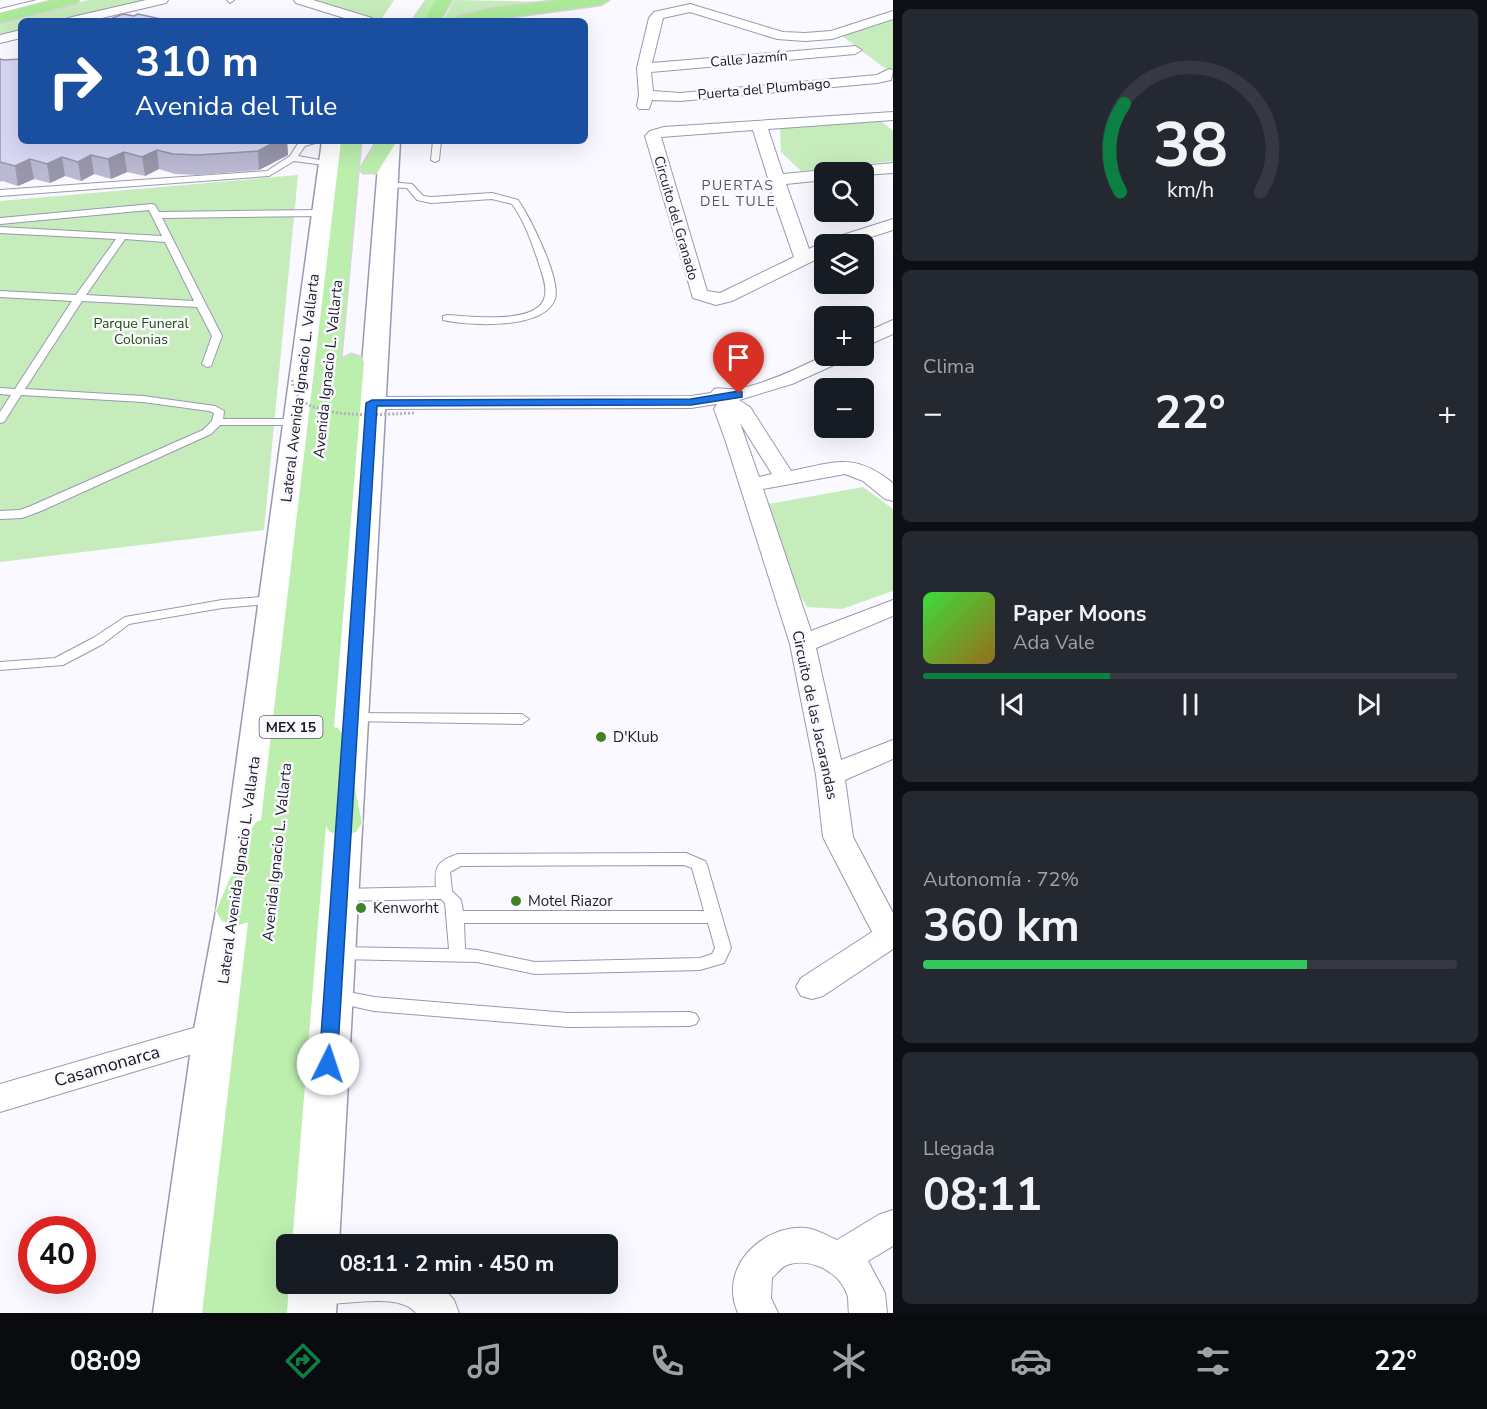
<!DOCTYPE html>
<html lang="es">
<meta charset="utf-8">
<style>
body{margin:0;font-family:"Nunito Sans",sans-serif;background:#242831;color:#f1f3f6;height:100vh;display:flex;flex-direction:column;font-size:22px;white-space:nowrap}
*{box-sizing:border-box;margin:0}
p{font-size:20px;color:#9ea1a6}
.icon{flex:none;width:33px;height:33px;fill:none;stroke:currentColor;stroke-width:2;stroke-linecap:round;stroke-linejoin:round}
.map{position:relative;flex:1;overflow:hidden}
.panel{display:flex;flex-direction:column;gap:9px;padding:9px;background:#0d0f14;width:594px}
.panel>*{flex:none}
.hud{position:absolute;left:18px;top:18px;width:570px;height:126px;border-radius:9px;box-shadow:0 6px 24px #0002;background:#1a4fa0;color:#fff;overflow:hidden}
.controls{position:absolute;left:814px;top:162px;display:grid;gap:12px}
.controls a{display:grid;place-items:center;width:60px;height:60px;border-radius:9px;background:#171b24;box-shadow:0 6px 24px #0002;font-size:30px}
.speed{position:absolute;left:18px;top:1216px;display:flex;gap:12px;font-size:30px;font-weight:700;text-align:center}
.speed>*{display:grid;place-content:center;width:78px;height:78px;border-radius:50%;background:#171b24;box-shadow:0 6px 24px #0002;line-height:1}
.speed .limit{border:9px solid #d22;background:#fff;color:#111}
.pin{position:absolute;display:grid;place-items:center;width:51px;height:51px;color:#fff;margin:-62px -26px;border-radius:50% 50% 50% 0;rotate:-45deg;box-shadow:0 0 6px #0007}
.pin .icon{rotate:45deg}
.me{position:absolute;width:66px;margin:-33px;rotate:4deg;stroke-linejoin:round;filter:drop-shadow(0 0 4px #0008)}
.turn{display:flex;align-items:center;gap:21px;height:126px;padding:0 18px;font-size:27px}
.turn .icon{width:78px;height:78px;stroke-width:2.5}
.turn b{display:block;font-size:42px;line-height:51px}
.big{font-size:45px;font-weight:700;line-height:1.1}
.panel .card{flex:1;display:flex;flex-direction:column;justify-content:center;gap:9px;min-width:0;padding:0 21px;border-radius:9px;background:#242831}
.panel .dial{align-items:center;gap:0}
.dial svg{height:156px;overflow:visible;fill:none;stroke:#363941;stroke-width:7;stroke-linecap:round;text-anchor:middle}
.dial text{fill:#f1f3f6;stroke:none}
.song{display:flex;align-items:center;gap:18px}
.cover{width:72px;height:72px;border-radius:9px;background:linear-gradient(135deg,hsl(120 70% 55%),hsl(40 70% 35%))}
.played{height:6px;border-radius:3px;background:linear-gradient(90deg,#0b8043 35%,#363941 35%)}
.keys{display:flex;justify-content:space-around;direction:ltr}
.heat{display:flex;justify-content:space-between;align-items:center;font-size:33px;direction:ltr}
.charge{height:9px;border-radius:4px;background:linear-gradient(90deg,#34c759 72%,#363941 0)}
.trip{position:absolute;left:276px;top:1234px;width:342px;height:60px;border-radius:9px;background:#171b24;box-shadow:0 6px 24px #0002;font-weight:700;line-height:60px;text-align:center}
.tab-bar{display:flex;height:96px;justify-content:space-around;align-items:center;background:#090b0e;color:#9ea1a6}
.tab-bar .icon{width:42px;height:42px}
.tab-bar .on{color:#0b8043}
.tab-bar b{font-size:27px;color:#f1f3f6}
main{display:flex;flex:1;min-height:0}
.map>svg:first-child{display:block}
.green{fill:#c7ecbc}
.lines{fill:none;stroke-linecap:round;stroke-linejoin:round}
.service-casing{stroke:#9998b3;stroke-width:2}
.minor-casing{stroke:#9998b3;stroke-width:2}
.tertiary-casing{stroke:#9998b3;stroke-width:3}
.trunk-casing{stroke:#d6d6d8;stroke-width:3}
.motorway-casing{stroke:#d6d6d8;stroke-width:3}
.service{fill:#fff;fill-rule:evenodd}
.minor{fill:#fff;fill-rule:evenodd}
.tertiary{fill:#fff;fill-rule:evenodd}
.trunk{fill:#bceeae;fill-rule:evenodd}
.motorway{fill:#ace999;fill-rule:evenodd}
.path-bridge{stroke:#b4b3bb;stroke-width:3;stroke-dasharray:2 2;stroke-linecap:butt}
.wall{fill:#bbb9d2}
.shaded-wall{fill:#9896ab}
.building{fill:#d9d7f4;stroke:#9896ab;stroke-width:1.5}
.route{fill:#1a73e8;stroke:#114b97;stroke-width:1.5}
.poi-dot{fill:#408326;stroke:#f9f9ff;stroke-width:2}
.labels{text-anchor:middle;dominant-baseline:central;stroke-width:5;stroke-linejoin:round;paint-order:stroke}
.far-street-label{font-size:14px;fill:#1b1a25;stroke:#f9f9ff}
.far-neighbourhood-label{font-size:14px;letter-spacing:1.5px;fill:#56546d;stroke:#f9f9ff}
.far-park-label{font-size:14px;fill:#204f0b;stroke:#f9f9ff}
.shield{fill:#f9f9ff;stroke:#5e5d66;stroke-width:1.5}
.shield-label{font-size:14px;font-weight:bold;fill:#1b1a25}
.street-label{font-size:15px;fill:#1b1a25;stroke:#f9f9ff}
.poi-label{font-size:15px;fill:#1b1a25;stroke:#f9f9ff;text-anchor:start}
.near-street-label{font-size:18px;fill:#1b1a25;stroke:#f9f9ff}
</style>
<main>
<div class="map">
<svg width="893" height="1313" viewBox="0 0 893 1313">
<rect width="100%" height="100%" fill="#f9f9ff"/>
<g class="green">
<path d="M88,0H154L67,21H21V32L0,37V22Z"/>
<path d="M312,0H394L380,21Z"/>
<path d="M454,0L554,2L495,8L443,21Z"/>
<path d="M893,18V70L883,67L841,35Z"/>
<path d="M857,120L882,122L893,131V161L801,171L781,152L780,128Z"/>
<path d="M298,175L264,530L0,562V201Z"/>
<path d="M863,487L893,509V591L842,609L807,607L797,590L769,504Z"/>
</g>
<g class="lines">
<defs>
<g id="service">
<path d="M37,0H48L0,13V9Z"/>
<path d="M227,0H234L230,3Z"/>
<path d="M305,141H322L305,146L298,156L331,162V166L294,161L269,176L0,196V190L267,171L290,156L299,142Z"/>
<path d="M433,141H441L439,160L435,162L431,160Z"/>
<path d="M388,182L412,184L423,196L431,197L492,193L518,200C530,217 561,279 555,299C544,330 470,326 443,320V316L447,315C469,316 541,326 545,295C547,285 542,274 539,264C532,243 525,222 512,204L492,199L431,203L417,200L407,188L385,187V183Z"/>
<path d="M152,204L155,205L159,212L321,210L325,213L321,216L162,218L222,336L211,366L207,367L202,364L212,336L197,307L82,301L25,389L143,396L215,406L224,411L223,419H295L301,422L295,425H220L211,434L41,511L22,518L0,519V511L20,510L33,505L203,430L212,421L214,413L209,411L143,402L21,395L4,422L0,423V412L11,395L0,394V388L15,389L72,301L0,297V291L76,295L116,239L0,233V227L162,236L149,210L0,224V218ZM125,239L165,242L194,301L86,295Z"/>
<path d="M274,596L279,597L280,600L279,603L222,608L129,624L103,644L63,665L0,670V662L55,658L93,638L125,617L222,600Z"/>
<path d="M352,713L522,714L529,719L522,724L347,721L345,718L347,715Z"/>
<path d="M686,853L705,861L707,865L731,948L724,963L700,970L535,974L477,962L338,959L332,957L330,953L332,949L338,947L449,949L445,903L441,899L340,901L334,899L332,895L334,891L340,889L436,887C434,867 437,861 458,854ZM684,865L692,868L704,911H463L461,900L452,891L450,872L461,866ZM464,923H708L715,948L712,954L700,958L535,962L477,950L465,949Z"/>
<path d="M334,989L374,997L568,1013L690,1012L696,1014L699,1019L696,1024L690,1026L568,1027L374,1011L328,1001L325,996L328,991Z"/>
</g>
<g id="minor">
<path d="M146,0H168L166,3L89,21H67L68,18Z"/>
<path d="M294,0H313L372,18L373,21H354L296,3Z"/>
<path d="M690,4L783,32L805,33L831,31L893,11V19L832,39L805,41L777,39L690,12L663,18L652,63L855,46L862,50L855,54L651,72L653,91L680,93L877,75L889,69L893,70L891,80L877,83L680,101L652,100L649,109H639L637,106L639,95L637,68L649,18L654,12Z"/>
<path d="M21,30V38L0,43V35Z"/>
<path d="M893,112V120L768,129L783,174L825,170L831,172H825V180L786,184L809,249L827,240L893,219V230L849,244H825V255L732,301L716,305L693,298L645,136L650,131L664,127ZM753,130L768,178L767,180L794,257L720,293L707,291L661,137Z"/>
<path d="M893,163V173L864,175V172H841L849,167Z"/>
<path d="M893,320V334L864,347V333Z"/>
<path d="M825,355L848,356L845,360L792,384L739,400L750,407L791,471C836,462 854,452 893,483V501L885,499L863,481L845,474L763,489L811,631L893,600V616L816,648L841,760L893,740V759L845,780L853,837L893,913V949L823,996L812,999L801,996L796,987L801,978L872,932L823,837L816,775L790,644L726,442L714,409L717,404L691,408L372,409L365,407L362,403L365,399L372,397L691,396L711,393L714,389C721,387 726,390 732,389C758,388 801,367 825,355ZM740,423L772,474L759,477Z"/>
<path d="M214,1022L226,1026L231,1035L226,1044L0,1112V1084Z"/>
<path d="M893,1210V1246L868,1261L885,1293L887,1313H849C848,1307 849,1299 847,1294C839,1271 809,1257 787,1265C781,1267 777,1274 772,1278L771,1298L778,1313H738C718,1268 761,1225 806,1228C816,1229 828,1236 837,1240L880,1214Z"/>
<path d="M295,1284H440L454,1300L459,1313H416C397,1290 340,1308 313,1303C309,1303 304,1300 300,1298Z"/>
</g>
<g id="tertiary">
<path d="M322,141H342L256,911L235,1035L203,1313H153L193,1035L216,911Z"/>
<path d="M380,141H400L339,1245H291Z"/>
<path d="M288,1284H338L336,1313H286Z"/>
</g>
<g id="trunk">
<path d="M427,0H443L428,21H412Z"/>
<path d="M341,141H361L341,359L351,354L360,357L364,362L334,727L338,728L344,736L362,823L356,832L343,836L330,832L326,826L292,1245H286V1284H289L287,1313H202L248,922L236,926L222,921L216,911L250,831L256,822L261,820Z"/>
<path d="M377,141H397L377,173H363L360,169Z"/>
</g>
<g id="motorway">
<path d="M52,0H79L77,3L0,23V13Z"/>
<path d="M436,0H452L440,21H424Z"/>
<path d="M560,0H609L601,5L481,21H454L456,17L491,8Z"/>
</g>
</defs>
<use href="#service" class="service-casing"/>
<use href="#minor" class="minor-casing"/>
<use href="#tertiary" class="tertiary-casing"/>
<use href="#trunk" class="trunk-casing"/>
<use href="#motorway" class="motorway-casing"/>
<use href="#service" class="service"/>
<use href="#minor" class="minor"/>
<use href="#tertiary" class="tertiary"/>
<use href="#trunk" class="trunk"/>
<use href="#motorway" class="motorway"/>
<path class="path-bridge" d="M292,380C293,384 293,390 296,394C314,421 385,414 414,413"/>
</g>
<path class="wall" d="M0,59L21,141H287L288,155L259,170L200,175L175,174L159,169L145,176L127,172L111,179L94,174L81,181L65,176L50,183L34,179L18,186L2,181L0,182Z"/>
<g class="shaded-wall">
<path d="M277,141H287L288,155L259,170L258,151Z"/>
<path d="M157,150L159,169L145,176L142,157Z"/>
<path d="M124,152L127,172L111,179L108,159Z"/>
<path d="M91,155L94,174L81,181L78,162Z"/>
<path d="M62,157L65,176L50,183L47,164Z"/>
<path d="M30,159L34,179L18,186L15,166Z"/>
</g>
<g class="building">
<path d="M123,14L134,16L138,14L170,21H105Z"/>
<path d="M0,59L4,60L21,59V141H277L258,151L198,155L173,154L157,150L142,157L124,152L108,159L91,155L78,162L62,157L47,164L30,159L15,166L0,162Z"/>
</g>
<path class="route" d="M739,391L742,392V397L691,405L377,406L337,1064L334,1069L328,1071L321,1069L319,1064L366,403L372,400L691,399Z"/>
<g class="poi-dot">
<circle cx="601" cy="737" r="6"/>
<circle cx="516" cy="901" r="6"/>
<circle cx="361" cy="908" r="6"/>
</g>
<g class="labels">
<g class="far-street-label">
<text transform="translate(749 59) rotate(-5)">Calle Jazmín</text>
<text transform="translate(764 89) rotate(-5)">Puerta del Plumbago</text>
<text transform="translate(676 218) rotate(74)">Circuito del Granado</text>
</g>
<g class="far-neighbourhood-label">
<text x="738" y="185">PUERTAS<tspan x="738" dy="16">DEL TULE</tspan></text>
</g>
<g class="far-park-label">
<text x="141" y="323">Parque Funeral<tspan x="141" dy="16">Colonias</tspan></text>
</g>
<rect class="shield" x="259.5" y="716" width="63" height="22" rx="4.5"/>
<g class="shield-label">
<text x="291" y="727">MEX 15</text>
</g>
<g class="street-label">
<text transform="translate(328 369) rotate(-84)">Avenida Ignacio L. Vallarta</text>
<text transform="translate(300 388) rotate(-83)">Lateral Avenida Ignacio L. Vallarta</text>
<text transform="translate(815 715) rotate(78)">Circuito de las Jacarandas</text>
<text transform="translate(277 852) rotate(-84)">Avenida Ignacio L. Vallarta</text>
<text transform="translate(239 870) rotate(-82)">Lateral Avenida Ignacio L. Vallarta</text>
</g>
<g class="poi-label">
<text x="613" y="737">D'Klub</text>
<text x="528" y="901">Motel Riazor</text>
<text x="373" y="908">Kenworht</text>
</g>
<g class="near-street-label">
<text transform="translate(107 1066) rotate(-16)">Casamonarca</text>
</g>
</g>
</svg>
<div class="controls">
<a><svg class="icon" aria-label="search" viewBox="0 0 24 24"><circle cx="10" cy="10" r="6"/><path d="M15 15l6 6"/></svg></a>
<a><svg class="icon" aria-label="layers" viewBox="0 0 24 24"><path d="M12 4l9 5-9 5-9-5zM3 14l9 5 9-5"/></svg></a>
<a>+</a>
<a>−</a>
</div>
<div class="speed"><div class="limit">40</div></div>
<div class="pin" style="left:739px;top:394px;background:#d93025"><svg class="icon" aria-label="arrive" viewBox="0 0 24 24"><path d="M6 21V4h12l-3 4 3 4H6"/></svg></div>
<svg class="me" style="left:328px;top:1064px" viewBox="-20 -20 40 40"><circle r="19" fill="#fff"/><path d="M0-13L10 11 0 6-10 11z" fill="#1a73e8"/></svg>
<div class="trip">08:11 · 2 min · 450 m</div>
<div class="hud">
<div class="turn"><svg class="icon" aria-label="right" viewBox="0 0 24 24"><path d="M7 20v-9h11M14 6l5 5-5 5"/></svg><div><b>310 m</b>Avenida del Tule</div></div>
</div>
</div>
<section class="panel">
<div class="card dial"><svg viewBox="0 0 100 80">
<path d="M14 69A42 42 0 1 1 86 69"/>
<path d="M14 69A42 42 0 0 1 16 24" stroke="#0b8043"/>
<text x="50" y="56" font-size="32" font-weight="700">38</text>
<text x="50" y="72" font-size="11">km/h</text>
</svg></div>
<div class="card"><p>Clima</p>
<div class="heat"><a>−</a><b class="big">22°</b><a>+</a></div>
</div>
<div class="card">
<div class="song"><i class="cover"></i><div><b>Paper Moons</b><p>Ada Vale</p></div></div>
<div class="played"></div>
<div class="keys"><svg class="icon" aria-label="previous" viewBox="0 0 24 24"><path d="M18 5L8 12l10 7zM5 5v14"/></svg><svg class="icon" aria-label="pause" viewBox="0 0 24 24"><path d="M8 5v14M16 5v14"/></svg><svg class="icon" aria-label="next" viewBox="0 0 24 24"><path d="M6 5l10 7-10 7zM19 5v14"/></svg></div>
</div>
<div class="card"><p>Autonomía · 72%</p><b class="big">360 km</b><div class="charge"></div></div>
<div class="card"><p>Llegada</p><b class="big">08:11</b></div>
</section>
</main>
<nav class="tab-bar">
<b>08:09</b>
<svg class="icon on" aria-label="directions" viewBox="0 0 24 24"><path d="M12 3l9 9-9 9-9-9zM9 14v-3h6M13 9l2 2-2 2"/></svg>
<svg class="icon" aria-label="music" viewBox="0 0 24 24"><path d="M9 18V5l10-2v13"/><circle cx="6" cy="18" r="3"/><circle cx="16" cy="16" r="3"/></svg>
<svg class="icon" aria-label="phone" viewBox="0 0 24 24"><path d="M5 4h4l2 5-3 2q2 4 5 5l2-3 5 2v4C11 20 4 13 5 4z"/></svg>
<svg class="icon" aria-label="climate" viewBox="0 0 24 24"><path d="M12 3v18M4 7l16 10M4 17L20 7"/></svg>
<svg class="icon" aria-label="car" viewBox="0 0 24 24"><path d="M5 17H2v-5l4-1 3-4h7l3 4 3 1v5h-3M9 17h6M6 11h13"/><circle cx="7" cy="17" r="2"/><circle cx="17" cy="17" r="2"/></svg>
<svg class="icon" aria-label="filters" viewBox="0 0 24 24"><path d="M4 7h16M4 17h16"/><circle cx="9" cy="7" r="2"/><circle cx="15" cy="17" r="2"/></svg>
<b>22°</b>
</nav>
